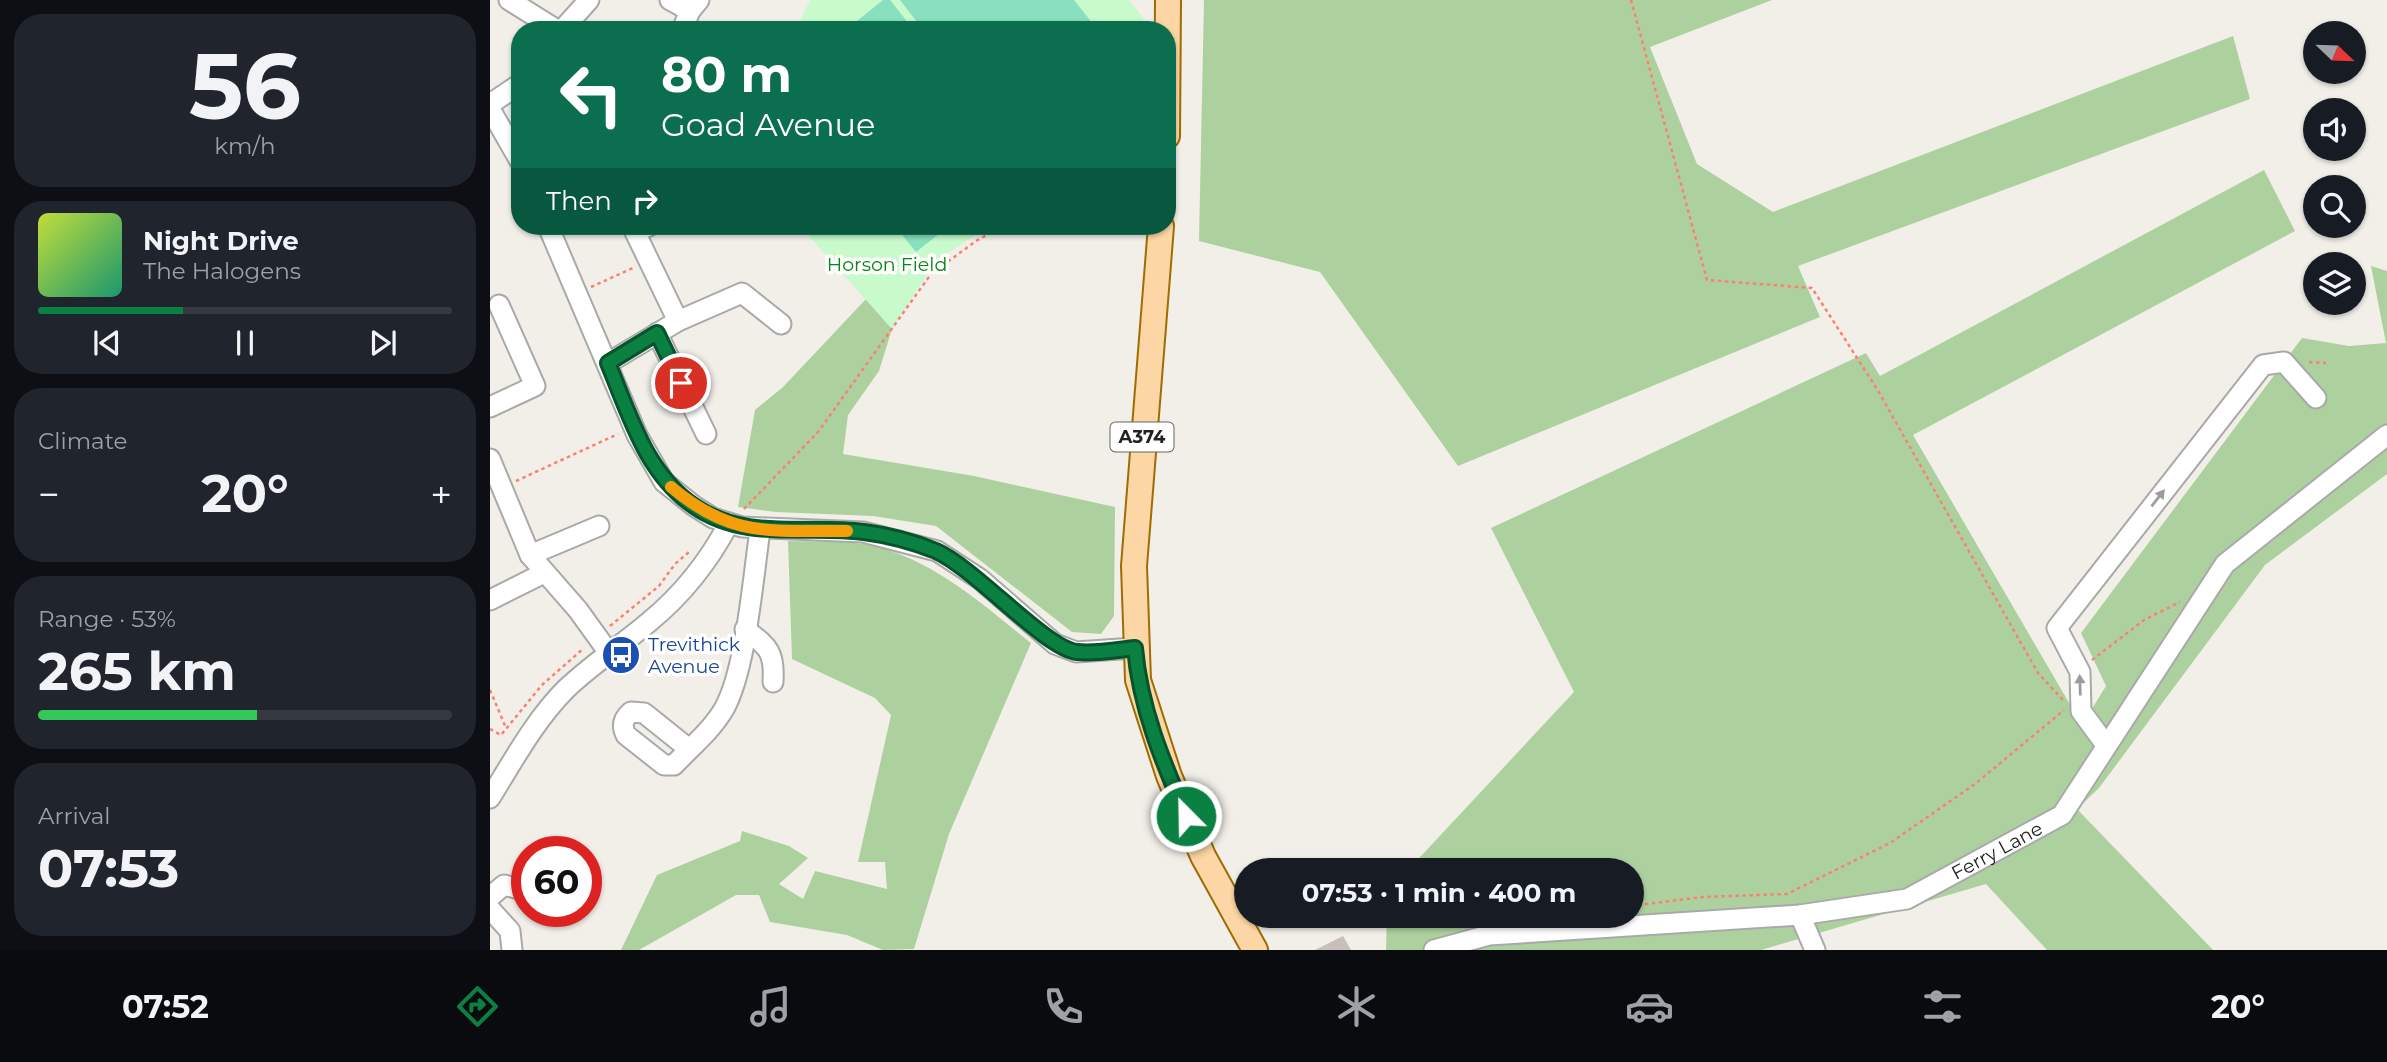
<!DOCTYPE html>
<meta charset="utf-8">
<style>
body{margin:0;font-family:Montserrat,sans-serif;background:#20242c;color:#f1f3f6;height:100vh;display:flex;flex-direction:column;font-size:26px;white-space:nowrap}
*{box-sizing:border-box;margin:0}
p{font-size:23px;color:#9ea1a6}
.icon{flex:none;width:38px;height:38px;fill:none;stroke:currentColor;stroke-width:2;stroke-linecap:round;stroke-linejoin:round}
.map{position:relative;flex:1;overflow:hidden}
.drawer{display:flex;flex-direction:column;gap:14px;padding:14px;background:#0d0f14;width:490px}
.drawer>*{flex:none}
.guide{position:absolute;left:21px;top:21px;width:665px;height:214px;border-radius:28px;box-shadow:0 2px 5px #0004;background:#0b6e4f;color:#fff;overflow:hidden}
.needle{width:46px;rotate:113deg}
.controls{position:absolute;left:1813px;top:21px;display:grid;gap:14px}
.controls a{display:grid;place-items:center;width:63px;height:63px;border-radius:50%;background:#171b24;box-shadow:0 2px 5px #0004;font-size:35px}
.speed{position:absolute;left:21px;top:836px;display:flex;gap:14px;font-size:35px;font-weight:700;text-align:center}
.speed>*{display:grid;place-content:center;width:91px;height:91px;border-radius:50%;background:#171b24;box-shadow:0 2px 5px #0004;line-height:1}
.speed .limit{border:10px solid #d22;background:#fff;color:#111}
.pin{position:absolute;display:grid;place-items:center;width:60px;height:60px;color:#fff;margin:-30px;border:4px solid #fff;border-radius:50%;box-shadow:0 2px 7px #0007}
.me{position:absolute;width:77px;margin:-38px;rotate:337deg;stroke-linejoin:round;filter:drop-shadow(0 0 5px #0008)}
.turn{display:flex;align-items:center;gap:24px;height:147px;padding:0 35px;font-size:32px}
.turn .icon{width:91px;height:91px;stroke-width:2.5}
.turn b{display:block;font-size:49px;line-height:60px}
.then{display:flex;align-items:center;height:66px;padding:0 35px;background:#0003;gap:14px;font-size:26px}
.big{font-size:52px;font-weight:700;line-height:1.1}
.drawer .tile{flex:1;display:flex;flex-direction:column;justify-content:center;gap:10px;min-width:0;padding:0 24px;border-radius:28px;background:#20242c}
.drawer .dial{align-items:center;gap:0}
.dial b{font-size:91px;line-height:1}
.song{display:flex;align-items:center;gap:21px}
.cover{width:84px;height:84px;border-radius:10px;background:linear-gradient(135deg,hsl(70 70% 55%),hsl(160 70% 35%))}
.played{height:7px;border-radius:4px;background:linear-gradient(90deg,#0b8043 35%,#363941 35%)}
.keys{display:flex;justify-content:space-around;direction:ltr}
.heat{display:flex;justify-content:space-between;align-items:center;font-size:38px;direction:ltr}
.charge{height:10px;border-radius:5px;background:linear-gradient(90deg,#34c759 53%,#363941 0)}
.trip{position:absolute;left:744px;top:858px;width:410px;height:70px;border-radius:35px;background:#171b24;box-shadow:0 2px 5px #0004;font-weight:700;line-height:70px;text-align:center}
.tabs{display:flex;height:112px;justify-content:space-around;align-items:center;background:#090b0e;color:#9ea1a6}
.tabs .icon{width:49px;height:49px}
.tabs .active{color:#0b8043}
.tabs b{font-size:32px;color:#f1f3f6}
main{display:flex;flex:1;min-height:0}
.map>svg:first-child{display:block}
.forest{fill:#add19e}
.park{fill:#c8facc}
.pitch{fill:#88e0be}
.building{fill:#c7bfb8}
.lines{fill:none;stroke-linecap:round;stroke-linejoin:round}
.minor-casing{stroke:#a9a9a9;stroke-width:23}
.major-casing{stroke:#a06b00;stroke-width:28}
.path{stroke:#fa8072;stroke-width:2.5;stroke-dasharray:3.5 3.5;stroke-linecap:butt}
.minor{stroke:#fff;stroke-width:19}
.major{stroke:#fcd6a4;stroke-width:24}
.oneway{fill:#9c9c9c}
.route-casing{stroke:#07532c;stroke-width:18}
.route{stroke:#0b8043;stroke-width:12}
.slow{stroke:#f59e0b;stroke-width:12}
.labels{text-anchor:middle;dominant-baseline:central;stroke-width:7;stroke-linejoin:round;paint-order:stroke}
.shield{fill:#fff;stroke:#646464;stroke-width:2}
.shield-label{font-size:18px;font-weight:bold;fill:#222}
.park-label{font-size:19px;fill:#0c8416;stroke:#fff}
.transit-label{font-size:19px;fill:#164399;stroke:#fff;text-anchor:start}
.street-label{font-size:19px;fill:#222;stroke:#fff}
</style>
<main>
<section class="drawer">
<div class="tile dial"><b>56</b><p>km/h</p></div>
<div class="tile">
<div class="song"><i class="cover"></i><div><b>Night Drive</b><p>The Halogens</p></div></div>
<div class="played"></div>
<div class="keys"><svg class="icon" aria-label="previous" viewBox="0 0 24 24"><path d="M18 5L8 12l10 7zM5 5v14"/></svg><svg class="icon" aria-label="pause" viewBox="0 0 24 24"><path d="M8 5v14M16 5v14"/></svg><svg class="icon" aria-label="next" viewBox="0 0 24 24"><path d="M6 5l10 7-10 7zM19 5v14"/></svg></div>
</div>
<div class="tile"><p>Climate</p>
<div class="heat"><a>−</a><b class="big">20°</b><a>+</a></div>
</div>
<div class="tile"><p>Range · 53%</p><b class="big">265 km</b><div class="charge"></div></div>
<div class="tile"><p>Arrival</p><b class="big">07:53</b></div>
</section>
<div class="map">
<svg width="1897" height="950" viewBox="0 0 1897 950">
<rect width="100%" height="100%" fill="#f2efe9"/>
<g class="forest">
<path d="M714,0H1282L1160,47L1207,164L1283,212L1743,36L1760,99L1308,266L1330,317L968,466L830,272L709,241Z"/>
<path d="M1774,170L1805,231L1423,435L1592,725L1616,686L1591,633L1812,338L1859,346L1896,343L1881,266L1897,271V474L1775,565L1609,788L1587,809L1723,950H1557L1496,884L1271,950H896L897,915H1141V870H918L1084,692L1001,528L1376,353L1390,376Z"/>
<path d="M376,299L402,329L389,371L358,415L353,454L484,476L625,507L624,616L611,634L582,632L446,526L383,516L286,512L248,507L265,410L293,387Z"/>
<path d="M298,541C324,542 354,540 380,545C443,559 492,604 541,643L459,834L424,949L393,950L357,935L280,922L269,895H246L149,950H131L167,875L250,841L252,831L299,846L318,858L289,884L313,899L325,871L397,889L395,862H368L401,715L385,698L302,659Z"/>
</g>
<g class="park">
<path d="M320,0H639L663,30H306Z"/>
<path d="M310,226H499L446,261L402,329Z"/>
</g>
<g class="pitch">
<path d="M393,0H400L424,30H356Z"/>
<path d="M410,0H584L608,30H433Z"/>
<path d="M405,226H459L426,252Z"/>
</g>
<path class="building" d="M853,936L861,950H825Z"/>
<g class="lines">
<defs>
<g id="minor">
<path d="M19,0L67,30"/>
<path d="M180,0L200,11"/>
<path d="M72,30L99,0"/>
<path d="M192,30L200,11L209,0"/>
<path d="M0,104L30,84"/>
<path d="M0,109L30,161"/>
<path d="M58,226L147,435L174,482L204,506L223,518L252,527L373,532L447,551L490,579L565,644L586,652L645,648"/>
<path d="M159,226L145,232L188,321"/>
<path d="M167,333L216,434"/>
<path d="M118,363L188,321L252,293L291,324"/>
<path d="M0,407L45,386L9,305"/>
<path d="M0,459L40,555L88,610L119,653"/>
<path d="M40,555L109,526"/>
<path d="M0,600L54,573"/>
<path d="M255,629C278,647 285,651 283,682"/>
<path d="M1616,745L1591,711L1590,672L1567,628L1773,365L1794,362L1826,398"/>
<path d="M199,749L154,713L141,712C133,719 131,725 136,735L174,765H184C201,747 221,731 234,709C256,670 263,578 270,530"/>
<path d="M0,798C23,761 45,720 76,689C102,664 132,645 159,622C192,595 219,561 239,523"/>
<path d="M0,897L14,885L37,891"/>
<path d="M0,909L20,931L22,950"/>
<path d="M1310,915L1325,950"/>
<path id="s1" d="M944,950L999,935L1310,915L1417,899L1572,815L1735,564L1897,435"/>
</g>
<g id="major">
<path d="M677,136L678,0"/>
<path d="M671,226L644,566L648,680L679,776L713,856L765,950"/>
</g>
</defs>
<use href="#minor" class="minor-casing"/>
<use href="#major" class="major-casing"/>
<g class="path">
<path d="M1141,0L1217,280L1322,288L1387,389L1548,673L1573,700"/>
<path d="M101,287L143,268"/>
<path d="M1819,362L1836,363"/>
<path d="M26,481L128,434"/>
<path d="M254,509L328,432L441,274L486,241L513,226"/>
<path d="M120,626L169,586L185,564L199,552"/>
<path d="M1602,660L1654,620L1690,602"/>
<path d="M0,690L16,728"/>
<path d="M0,729L11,735L52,685L94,648"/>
<path d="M1141,906L1212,897L1297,894L1400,843L1485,784L1574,710"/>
</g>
<use href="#minor" class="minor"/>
<use href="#major" class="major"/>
</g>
<defs><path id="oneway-solid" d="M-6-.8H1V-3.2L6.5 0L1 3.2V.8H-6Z" transform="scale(1.75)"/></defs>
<g class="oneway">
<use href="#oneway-solid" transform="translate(1668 498) rotate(-52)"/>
<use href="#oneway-solid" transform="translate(1590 685) rotate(-92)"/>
</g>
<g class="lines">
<defs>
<path id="route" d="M191,383L167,333L118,363C140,416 156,473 204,506C256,542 316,524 374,532C397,535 424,542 446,551C486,569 556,649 587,652C605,654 627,650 645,648C650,708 673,762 696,816"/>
</defs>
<use href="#route" class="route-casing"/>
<use href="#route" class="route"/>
<path class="slow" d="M181,487C243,539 281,530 357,531"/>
</g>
<defs>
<symbol id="bus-disc" viewBox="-11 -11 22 22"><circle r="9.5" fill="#1a4fb4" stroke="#fff"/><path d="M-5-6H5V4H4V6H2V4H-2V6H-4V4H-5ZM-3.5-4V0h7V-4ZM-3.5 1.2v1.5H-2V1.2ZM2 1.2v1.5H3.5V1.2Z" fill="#fff"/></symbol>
</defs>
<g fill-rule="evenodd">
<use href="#bus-disc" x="109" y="633" width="44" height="44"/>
</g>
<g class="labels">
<rect class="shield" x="620.5" y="422.5" width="63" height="29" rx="5"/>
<g class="shield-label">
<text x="652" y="437">A374</text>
</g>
<g class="park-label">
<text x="397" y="264">Horson Field</text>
</g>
<g class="transit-label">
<text x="158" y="644">Trevithick<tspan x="158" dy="22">Avenue</tspan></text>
</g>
<g class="street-label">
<text stroke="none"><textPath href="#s1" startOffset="579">Ferry Lane</textPath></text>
</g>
</g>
</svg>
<div class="controls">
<a><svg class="needle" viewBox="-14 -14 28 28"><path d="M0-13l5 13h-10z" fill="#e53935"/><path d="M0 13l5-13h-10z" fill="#9ea1a6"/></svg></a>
<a><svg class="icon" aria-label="sound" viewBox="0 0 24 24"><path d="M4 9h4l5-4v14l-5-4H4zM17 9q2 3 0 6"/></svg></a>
<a><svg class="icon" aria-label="search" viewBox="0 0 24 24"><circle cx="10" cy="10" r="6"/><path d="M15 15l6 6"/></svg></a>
<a><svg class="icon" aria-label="layers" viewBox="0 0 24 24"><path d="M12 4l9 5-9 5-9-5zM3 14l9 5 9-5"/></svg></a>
</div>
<div class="speed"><div class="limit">60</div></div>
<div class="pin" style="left:191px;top:383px;background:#d93025"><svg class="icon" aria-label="arrive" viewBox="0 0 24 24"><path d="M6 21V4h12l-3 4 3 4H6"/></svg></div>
<svg class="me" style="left:696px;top:816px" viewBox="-20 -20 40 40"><circle r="17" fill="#0b8043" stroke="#fff" stroke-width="3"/><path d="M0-11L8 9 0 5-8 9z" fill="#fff"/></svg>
<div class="trip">07:53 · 1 min · 400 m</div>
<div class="guide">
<div class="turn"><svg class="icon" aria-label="left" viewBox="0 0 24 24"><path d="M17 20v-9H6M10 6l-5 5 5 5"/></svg><div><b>80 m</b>Goad Avenue</div></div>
<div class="then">Then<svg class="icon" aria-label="right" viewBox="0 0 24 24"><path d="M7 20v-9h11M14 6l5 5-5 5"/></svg></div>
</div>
</div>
</main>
<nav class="tabs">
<b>07:52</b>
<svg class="icon active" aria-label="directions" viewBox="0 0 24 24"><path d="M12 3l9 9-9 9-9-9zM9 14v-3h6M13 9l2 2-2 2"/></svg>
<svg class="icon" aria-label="music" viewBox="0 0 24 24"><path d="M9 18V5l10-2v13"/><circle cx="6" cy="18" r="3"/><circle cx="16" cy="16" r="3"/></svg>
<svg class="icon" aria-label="phone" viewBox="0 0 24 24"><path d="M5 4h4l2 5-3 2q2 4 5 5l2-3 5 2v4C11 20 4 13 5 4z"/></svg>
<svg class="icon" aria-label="climate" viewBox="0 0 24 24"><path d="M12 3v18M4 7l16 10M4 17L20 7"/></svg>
<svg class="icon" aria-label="car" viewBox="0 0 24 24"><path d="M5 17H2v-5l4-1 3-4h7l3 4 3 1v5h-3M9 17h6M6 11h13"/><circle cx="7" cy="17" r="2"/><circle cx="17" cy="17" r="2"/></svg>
<svg class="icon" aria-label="filters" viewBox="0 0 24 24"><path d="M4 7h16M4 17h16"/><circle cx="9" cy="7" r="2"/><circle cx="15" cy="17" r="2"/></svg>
<b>20°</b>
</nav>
